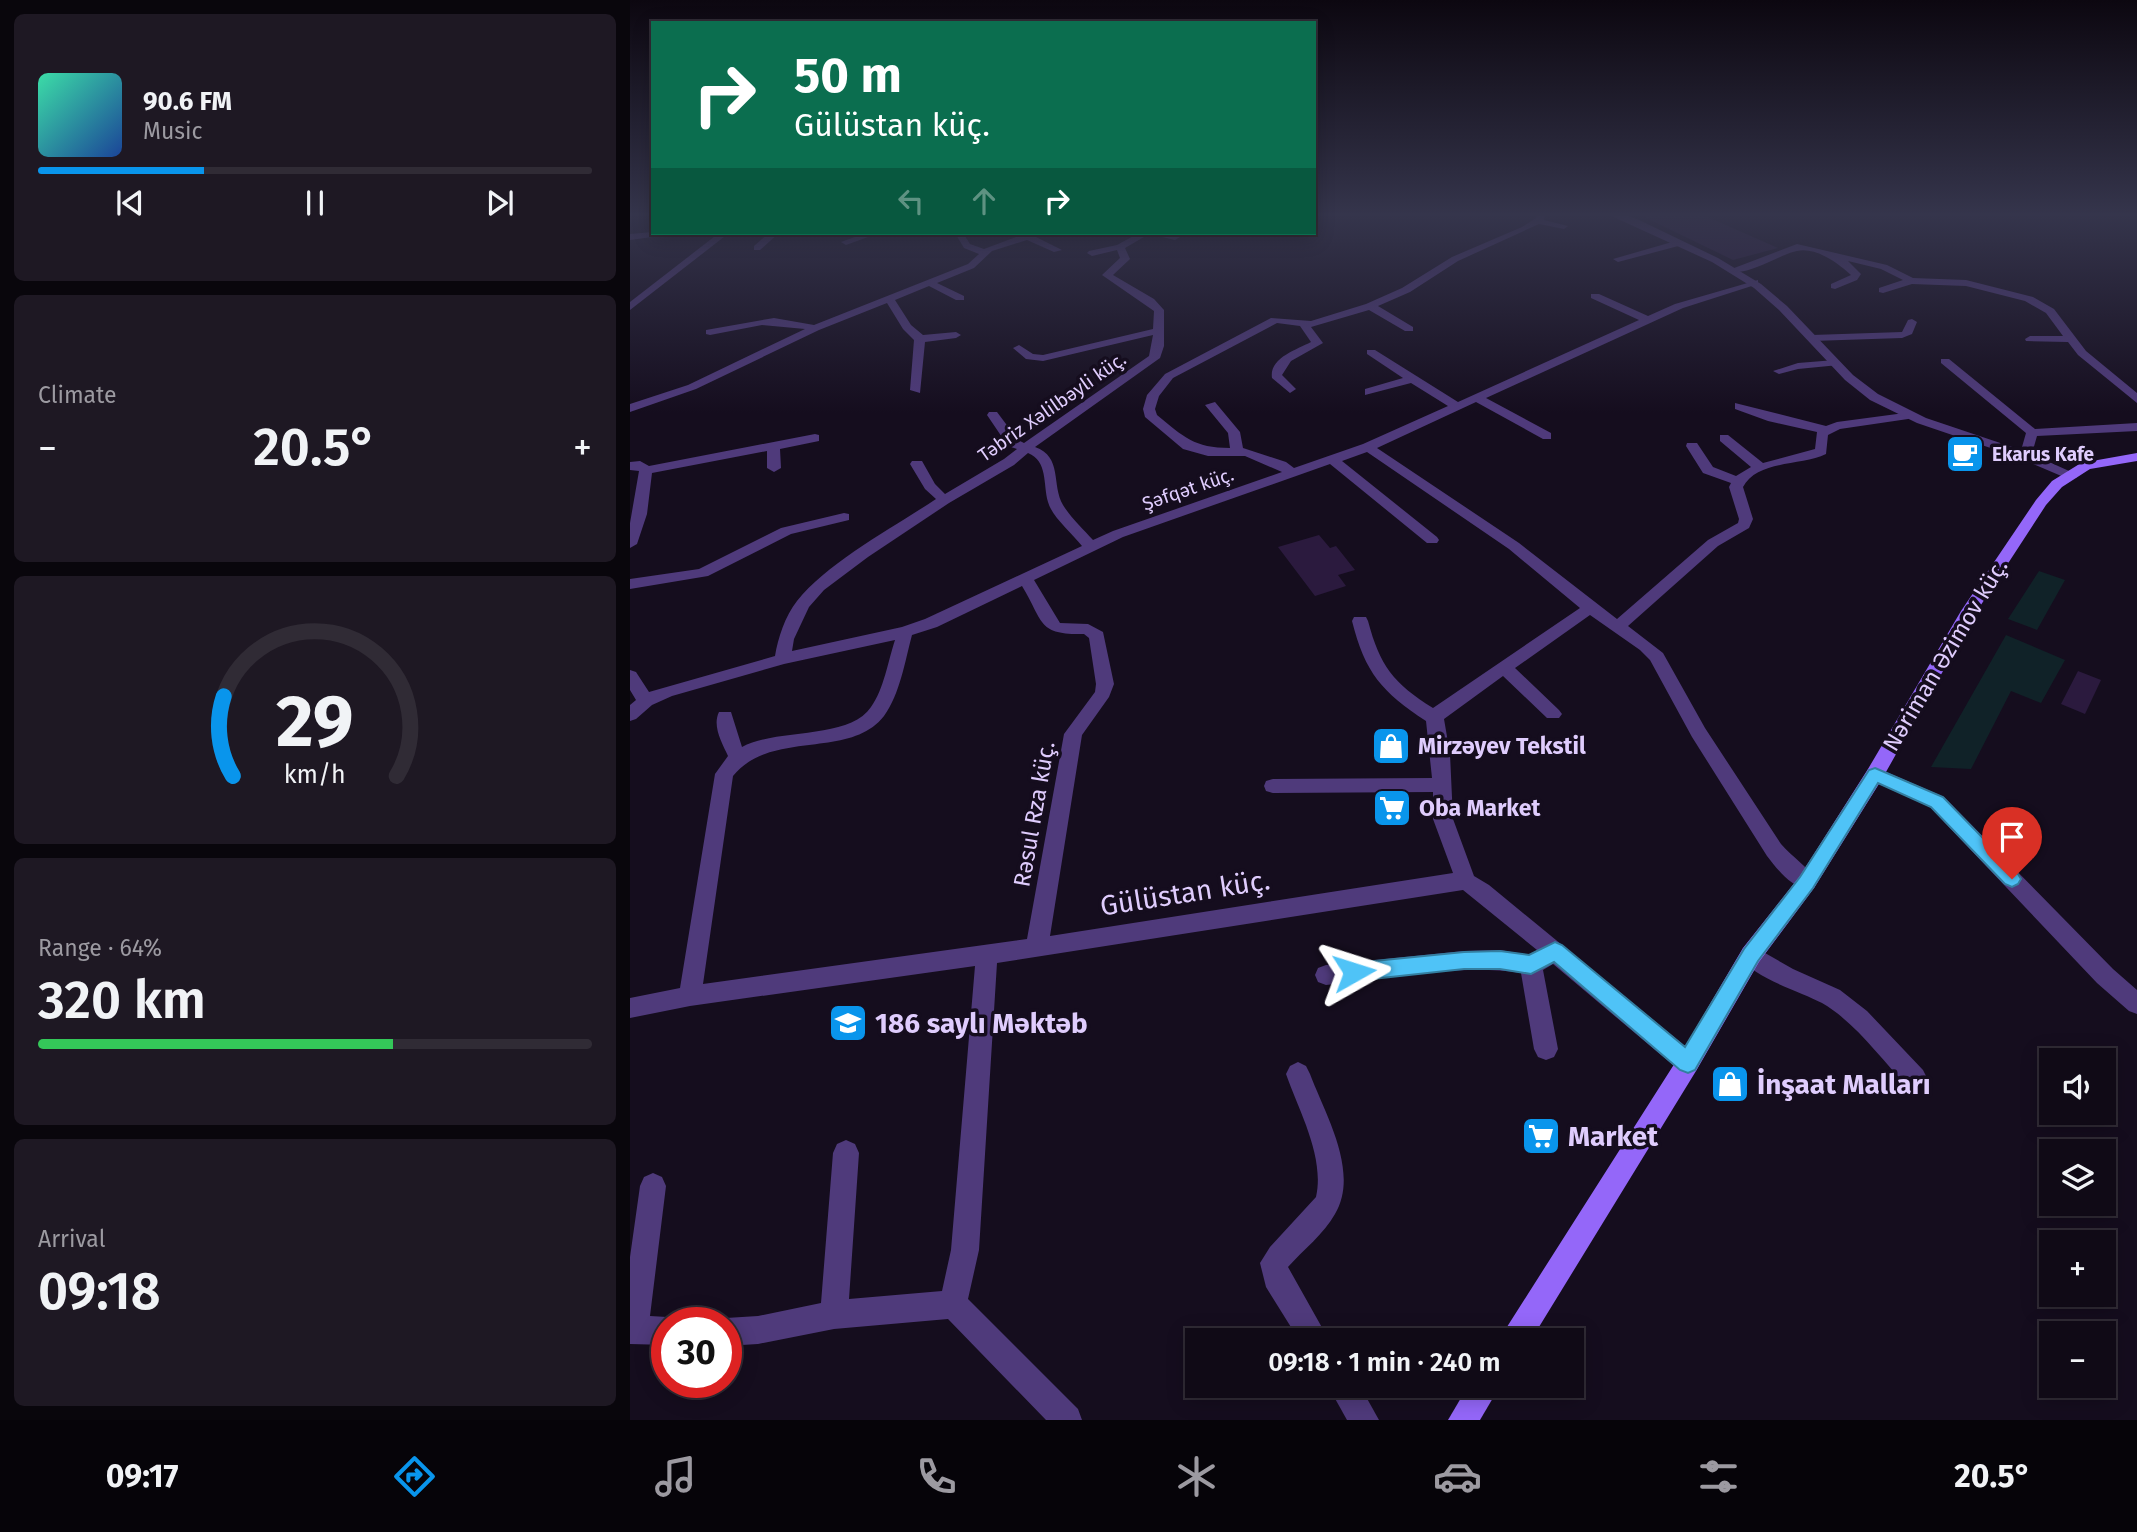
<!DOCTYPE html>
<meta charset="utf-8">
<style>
body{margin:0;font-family:"Fira Sans",sans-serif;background:#1e1823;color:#f1f3f6;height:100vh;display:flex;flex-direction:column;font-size:26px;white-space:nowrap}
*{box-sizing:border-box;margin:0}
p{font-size:23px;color:#9c9aa1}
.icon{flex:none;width:38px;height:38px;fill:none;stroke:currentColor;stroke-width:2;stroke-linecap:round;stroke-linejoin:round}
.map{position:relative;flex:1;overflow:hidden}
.drawer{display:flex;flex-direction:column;gap:14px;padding:14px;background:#09060c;width:630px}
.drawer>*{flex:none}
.top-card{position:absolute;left:21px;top:21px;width:665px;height:214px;border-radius:0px;box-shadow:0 4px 18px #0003,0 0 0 2px #302b35;background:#0b6e4f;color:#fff;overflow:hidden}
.controls{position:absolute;left:1409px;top:1048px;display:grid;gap:14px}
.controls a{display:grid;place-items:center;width:77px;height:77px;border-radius:0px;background:#100a16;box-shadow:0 4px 18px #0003,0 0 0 2px #302b35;font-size:35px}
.speed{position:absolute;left:21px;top:1307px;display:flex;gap:14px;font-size:35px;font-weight:700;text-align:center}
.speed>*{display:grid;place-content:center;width:91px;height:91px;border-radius:50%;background:#100a16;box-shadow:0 4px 18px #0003,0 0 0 2px #302b35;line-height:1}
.speed .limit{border:10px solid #d22;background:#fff;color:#111}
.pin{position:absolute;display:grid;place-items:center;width:60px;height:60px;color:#fff;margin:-72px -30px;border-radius:50% 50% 50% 0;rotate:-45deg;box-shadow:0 0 7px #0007}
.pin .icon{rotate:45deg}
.me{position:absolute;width:77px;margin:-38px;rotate:84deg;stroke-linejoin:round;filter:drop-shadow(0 0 5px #0008)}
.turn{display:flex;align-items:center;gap:24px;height:147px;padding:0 28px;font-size:32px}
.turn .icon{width:91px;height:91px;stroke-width:2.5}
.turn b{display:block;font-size:49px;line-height:60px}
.lanes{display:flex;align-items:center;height:66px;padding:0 28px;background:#0003;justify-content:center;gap:35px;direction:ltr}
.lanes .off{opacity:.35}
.big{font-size:52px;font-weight:600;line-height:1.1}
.drawer .tile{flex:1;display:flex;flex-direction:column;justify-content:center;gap:10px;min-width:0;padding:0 24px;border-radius:10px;background:#1e1823}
.drawer .dial{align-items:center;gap:0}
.dial svg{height:182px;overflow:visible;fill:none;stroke:#302b35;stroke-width:7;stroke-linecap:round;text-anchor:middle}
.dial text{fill:#f1f3f6;stroke:none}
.song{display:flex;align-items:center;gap:21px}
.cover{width:84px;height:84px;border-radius:10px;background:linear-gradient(135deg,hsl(160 70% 55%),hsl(220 70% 35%))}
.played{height:7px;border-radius:4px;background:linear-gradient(90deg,#0995ec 30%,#302b35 30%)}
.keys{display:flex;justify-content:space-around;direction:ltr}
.heat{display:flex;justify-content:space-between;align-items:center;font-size:38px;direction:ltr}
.charge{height:10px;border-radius:5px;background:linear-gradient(90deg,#34c759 64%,#302b35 0)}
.trip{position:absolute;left:555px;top:1328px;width:399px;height:70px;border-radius:0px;background:#100a16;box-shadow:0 4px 18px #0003,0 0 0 2px #302b35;font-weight:600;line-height:70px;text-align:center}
.dock{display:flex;height:112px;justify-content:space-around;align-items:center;background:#060409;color:#9c9aa1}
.dock .icon{width:49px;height:49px}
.dock .selected{color:#0995ec}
.dock b{font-size:32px;color:#f1f3f6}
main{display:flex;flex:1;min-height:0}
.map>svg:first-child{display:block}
.green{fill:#102228}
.building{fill:#2b1a3e}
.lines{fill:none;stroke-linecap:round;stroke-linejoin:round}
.minor{fill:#4f3a7b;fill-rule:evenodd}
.tertiary{fill:#4f3a7b;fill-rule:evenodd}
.secondary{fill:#9467f9;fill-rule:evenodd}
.route{fill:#4fc3f7;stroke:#337fa1;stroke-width:2}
.labels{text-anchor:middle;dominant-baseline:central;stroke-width:7;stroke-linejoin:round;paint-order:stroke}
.far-street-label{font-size:19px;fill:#dfccfd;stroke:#150d1e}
.far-poi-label{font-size:19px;font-weight:bold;fill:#dfccfd;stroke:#150d1e;text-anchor:start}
.street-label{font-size:23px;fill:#dfccfd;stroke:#150d1e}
.poi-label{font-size:23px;font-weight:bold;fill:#dfccfd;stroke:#150d1e;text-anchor:start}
.near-street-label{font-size:28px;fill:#dfccfd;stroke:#150d1e}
.near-poi-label{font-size:28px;font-weight:bold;fill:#dfccfd;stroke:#150d1e;text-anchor:start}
</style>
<main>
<section class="drawer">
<div class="tile">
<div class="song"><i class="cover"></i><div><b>90.6 FM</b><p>Music</p></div></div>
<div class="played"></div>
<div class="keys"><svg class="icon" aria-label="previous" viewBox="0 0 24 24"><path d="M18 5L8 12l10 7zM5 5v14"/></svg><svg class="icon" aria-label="pause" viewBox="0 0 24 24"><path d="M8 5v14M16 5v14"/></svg><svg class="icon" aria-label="next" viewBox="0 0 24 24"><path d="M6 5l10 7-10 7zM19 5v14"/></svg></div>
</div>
<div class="tile"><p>Climate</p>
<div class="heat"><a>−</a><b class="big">20.5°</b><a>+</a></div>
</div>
<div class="tile dial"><svg viewBox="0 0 100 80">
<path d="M14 69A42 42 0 1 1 86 69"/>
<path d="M14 69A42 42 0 0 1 10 34" stroke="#0995ec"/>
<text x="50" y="56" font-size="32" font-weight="700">29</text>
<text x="50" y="72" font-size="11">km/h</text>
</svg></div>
<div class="tile"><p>Range · 64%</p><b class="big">320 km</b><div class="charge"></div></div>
<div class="tile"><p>Arrival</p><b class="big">09:18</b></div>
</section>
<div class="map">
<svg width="1507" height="1420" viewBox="0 0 1507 1420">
<rect width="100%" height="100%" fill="#150d1e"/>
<g class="green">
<path d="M1409,571L1435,580L1407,630L1378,619Z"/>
<path d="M1376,635L1435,660L1411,703L1381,691L1341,769L1301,767Z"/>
</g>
<g class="building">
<path d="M1008,214H1071L1148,248L1103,260Z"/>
<path d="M689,535L700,548L706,546L725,570L708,575L716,586L685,596L648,547Z"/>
<path d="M1448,671L1471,680L1455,714L1431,704Z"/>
</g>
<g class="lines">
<g class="minor">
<path d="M907,214H915L914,220L938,226L934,229L909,224L828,261L780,292L748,306L783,327V331H775L739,310L681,327L693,343L661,361L652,375L666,389L660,393L642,378C639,358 666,350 681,342L670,326L647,323L543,378L529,396L525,409L527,415C554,437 564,448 600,448L598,433L575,405L585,402L610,432L613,448L656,462L664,468L733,444L818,406L781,383L735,395V389L773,378L737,354V350H745L828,402L1009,320L961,298V294H969L1018,316L1045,304L1128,280V284L1053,308L856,398L921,433V439H913L846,402L747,448L889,543L987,619L1078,540L1108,523L1109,519L1099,487L1101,483L1073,473L1056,446L1057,443H1067L1083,467L1106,476L1121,467L1090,441V435H1098L1133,463L1185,449L1187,432L1138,421L1105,409V403L1196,426L1207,422L1282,412V418L1278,419L1210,429L1198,435L1196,454C1171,466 1127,460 1113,487L1123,519L1119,528L1088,546L998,626L1033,653L1075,728L1151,844C1162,857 1180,868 1187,882L1184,888C1166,894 1147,869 1137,856L1062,737L1020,660L1010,650L960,615L885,668L929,710L932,714L929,718H917L873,676L814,719L820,754L823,819L844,876L859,885L1066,1055L1070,1063L1066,1071L1058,1074L1050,1071L923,964L913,970L928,1049L924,1057L916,1060L908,1057L904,1049L891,973C830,963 758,979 696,985L688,982L685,975L688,968L696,965L834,951L870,950L899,955L907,950L833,890L367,963L349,1250L338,1299L448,1409L452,1420H416L318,1319L204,1329L128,1344L96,1346V1323L86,1322L96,1318L128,1316L191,1303L203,1153L207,1144L216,1140L225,1144L229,1153L219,1299L312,1291L321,1250L345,966L60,1006L0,1018V998L50,988L85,774L98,756C92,743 82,726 89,712H101L112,747C146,728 219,740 241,707C254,689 258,661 265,640L154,664L42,696L22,705L6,719L0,721V705L6,700L0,690V670L6,672L19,692L145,656C148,638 155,616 167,601C198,562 264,527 306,499L295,489L280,464L282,461H292L305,484L315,494L374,459L387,449L378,446L357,415L359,412H367L388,440L394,443L519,356L523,335L413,361L396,359L383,348L389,345L403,354L413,355L523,329L524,311L472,275L490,258L487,250L462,256L457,253L459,251L487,245L509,233H537L550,237L545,240L519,234L495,248L500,259L483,275L524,299L534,310V346L530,358L405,447C433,457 421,485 433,505C441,518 453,529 463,540L483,531L652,472L615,456H578L553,449L515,417L513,409L517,395L535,374L641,318L681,321L736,304L772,288L822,257L892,227L906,218ZM737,452L879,549L950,608L803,708C763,683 750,666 738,621L736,617H724L722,621C735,673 752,692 796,721L802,778L643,779L636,781L634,786L636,791L643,793L803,792V819L823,873L420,936L452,735L479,697L484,684L473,632L458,624L430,623L404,580L493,537L700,464L797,543H807L809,540L807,537L712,461ZM398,453C418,461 413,484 418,502C422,517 442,533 452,546L295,619L272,627L162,651L164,639L179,607L194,590L238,557L319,503L384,465ZM392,586C414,622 407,635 454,634L459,638L466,684L465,692L434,734L397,939L73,984L103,776C141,729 220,760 254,716C270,694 275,661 282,635L307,627Z"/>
<path d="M23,232V233H51L0,240V234Z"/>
<path d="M89,233H99L0,310V302Z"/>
<path d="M139,233H149L130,250H124V246Z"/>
<path d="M236,233H249L216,245L211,242Z"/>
<path d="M325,233H333L340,244L354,249L394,234L412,233L406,237L432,250L424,252L397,240L362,251L344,268L307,283L334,296V300H326L299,286L265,300L281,325L293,335L326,332L331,335L326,338L295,342L290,393L280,390L284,340L273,329L257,303L189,330L66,389L0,412V404L58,385L175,329L132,325L80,335L76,334V330L144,318L184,325L338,264L349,254L334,248Z"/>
<path d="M1049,240L1054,243L1052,245L988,262L983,259Z"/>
<path d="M1167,244L1257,265L1283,278L1336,280L1403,297L1424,309L1456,351L1507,393V403L1448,355L1438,342L1396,341L1395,339L1400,336H1433L1416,313L1395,301L1336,286L1282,284L1253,293L1249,292V288L1273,280L1251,269L1218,261L1231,274L1227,280L1205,289L1201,288V284L1221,275C1208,263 1186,247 1167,251C1150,254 1114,279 1099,270Z"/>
<path d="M1282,319L1287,322L1282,334L1272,338L1182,341L1177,338L1182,335L1272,332L1278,320Z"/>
<path d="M1311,359H1319L1405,429L1507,423V431L1407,436L1401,457H1391L1390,454L1396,433L1311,363Z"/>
<path d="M1205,360L1211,363L1209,365L1168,369L1149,374L1143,371L1168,363Z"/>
<path d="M185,434L189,435V441L150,449L151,468L144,472L137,468V451L22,473L17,514L7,544L0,548V523L9,471L0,470V462L10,461L19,466Z"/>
<path d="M214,513L219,514V520L161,534L78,576L0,589V579L69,569L151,528Z"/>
<path d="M1245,767L1314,797L1483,969L1507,990V1014L1499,1011L1467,983L1300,807L1238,779L1236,774L1238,769Z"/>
<path d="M1121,945L1163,969L1210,990L1237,1011L1293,1070L1297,1078L1293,1086L1285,1090L1277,1086C1251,1059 1225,1022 1192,1003C1170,991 1121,978 1110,955L1113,948Z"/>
<path d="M668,1062L676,1066L680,1074C695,1114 730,1172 705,1214C694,1234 673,1250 658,1267L699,1340H669L636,1287L630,1263L640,1247L686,1197C695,1157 669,1111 656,1074L660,1066Z"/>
<path d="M23,1173L32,1177L36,1186L20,1316L37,1317L47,1321L48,1323H37V1345L0,1344V1257L10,1186L14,1177Z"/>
<path d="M698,1386H730L749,1420H717Z"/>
</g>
<path class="tertiary" d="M977,214H993L1007,219L1088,258L1131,284L1157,306L1223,375L1248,394L1296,418L1397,452L1448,475L1446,478H1436L1387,457L1287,423L1240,400L1215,380L1149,310L1124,288L1082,262Z"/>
<g class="secondary">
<path d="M1507,453V461L1460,469L1432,487L1416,505L1347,611L1252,779L1184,888L1129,962L1066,1071L901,1340H871L875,1330L1050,1055L1113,948L1170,876L1238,769L1331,611L1406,500L1422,481L1451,463Z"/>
<path d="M838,1386H870L850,1420H818Z"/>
</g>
</g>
<linearGradient id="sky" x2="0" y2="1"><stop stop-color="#0c0710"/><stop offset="0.52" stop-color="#35354c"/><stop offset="1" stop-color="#35354c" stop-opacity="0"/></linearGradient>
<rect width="1507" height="413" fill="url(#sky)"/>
<path class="route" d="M1245,768L1313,797L1388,874L1391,879L1388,884L1382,887L1375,884L1301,807L1248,783L1183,888L1128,961L1065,1070L1058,1073L1050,1070L924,962L901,974L870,969H834L724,981L716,979L714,972L716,966L724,963L834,952L870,951L899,955L925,942L932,945L1055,1047L1114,949L1170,877L1239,770Z"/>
<defs>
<symbol id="cafe-square" viewBox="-11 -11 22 22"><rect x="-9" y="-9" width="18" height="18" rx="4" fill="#0995ec" stroke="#150d1e"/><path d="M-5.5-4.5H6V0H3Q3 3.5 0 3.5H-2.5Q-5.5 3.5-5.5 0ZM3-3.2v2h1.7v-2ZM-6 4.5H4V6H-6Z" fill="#fff"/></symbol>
<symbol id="shop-square" viewBox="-11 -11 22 22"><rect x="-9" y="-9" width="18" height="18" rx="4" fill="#0995ec" stroke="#150d1e"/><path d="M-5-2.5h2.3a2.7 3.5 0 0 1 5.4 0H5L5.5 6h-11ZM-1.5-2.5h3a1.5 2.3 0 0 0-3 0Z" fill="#fff"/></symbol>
<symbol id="supermarket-square" viewBox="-11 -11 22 22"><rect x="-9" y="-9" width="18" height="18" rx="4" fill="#0995ec" stroke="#150d1e"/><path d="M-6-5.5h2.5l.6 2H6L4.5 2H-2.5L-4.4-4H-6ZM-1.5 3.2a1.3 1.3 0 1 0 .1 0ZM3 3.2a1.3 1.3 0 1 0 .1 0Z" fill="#fff"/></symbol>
<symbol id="school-square" viewBox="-11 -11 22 22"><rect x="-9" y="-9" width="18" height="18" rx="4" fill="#0995ec" stroke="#150d1e"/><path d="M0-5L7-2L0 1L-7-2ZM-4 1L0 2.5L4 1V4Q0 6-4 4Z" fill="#fff"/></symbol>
</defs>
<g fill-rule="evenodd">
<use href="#cafe-square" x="1313" y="432" width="44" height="44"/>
<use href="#shop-square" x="739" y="724" width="44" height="44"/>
<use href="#supermarket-square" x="740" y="786" width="44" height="44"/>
<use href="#school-square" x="196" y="1001" width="44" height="44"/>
<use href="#shop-square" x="1078" y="1062" width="44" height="44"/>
<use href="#supermarket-square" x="889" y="1114" width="44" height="44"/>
</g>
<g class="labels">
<g class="far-street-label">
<text transform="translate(422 407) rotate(-35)">Təbriz Xəlilbəyli küç.</text>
<text transform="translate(558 489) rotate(-19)">Şəfqət küç.</text>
</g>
<g class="far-poi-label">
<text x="1362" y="454">Ekarus Kafe</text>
</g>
<g class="street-label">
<text transform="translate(1315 655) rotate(-59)">Nəriman Əzimov küç.</text>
<text transform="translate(404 814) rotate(-80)">Rəsul Rza küç.</text>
</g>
<g class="poi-label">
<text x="788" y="746">Mirzəyev Tekstil</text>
<text x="789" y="808">Oba Market</text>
</g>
<g class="near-street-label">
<text transform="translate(555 893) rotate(-9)">Gülüstan küç.</text>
</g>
<g class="near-poi-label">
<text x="245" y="1023">186 saylı Məktəb</text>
<text x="1127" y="1084">İnşaat Malları</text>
<text x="938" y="1136">Market</text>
</g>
</g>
</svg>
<div class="controls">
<a><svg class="icon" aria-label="sound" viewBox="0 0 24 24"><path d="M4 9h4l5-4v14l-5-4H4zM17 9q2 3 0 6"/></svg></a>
<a><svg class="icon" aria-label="layers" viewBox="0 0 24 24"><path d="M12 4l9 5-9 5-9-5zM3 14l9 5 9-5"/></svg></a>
<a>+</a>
<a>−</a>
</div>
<div class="speed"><div class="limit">30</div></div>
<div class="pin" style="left:1382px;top:879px;background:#d93025"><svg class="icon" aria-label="arrive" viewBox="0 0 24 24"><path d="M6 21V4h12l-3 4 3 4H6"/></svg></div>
<svg class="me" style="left:724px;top:972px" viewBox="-20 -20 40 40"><path d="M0-17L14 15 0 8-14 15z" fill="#4fc3f7" stroke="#fff" stroke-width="4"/></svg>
<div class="trip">09:18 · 1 min · 240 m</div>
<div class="top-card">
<div class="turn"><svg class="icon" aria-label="right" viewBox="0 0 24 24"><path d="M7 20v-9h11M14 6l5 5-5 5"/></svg><div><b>50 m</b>Gülüstan küç.</div></div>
<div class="lanes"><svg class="icon off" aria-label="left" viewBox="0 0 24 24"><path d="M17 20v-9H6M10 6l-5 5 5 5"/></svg><svg class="icon off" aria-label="ahead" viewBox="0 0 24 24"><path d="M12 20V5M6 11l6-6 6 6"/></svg><svg class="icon" aria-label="right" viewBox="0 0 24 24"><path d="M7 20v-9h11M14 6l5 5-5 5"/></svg></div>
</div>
</div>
</main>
<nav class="dock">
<b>09:17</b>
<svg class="icon selected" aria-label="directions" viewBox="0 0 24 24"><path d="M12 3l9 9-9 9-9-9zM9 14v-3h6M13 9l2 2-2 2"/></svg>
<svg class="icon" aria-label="music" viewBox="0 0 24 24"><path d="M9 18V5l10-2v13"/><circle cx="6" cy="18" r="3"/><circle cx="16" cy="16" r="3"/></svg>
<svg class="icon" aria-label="phone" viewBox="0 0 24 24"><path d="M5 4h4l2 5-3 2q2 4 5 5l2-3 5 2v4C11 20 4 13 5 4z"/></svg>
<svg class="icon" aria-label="climate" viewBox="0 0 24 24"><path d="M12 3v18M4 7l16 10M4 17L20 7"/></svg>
<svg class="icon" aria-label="car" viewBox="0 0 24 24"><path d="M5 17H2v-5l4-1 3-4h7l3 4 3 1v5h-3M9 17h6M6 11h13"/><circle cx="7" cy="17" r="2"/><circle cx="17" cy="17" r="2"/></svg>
<svg class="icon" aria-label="filters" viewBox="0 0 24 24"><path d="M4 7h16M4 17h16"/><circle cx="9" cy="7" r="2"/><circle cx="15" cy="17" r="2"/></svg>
<b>20.5°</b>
</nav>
